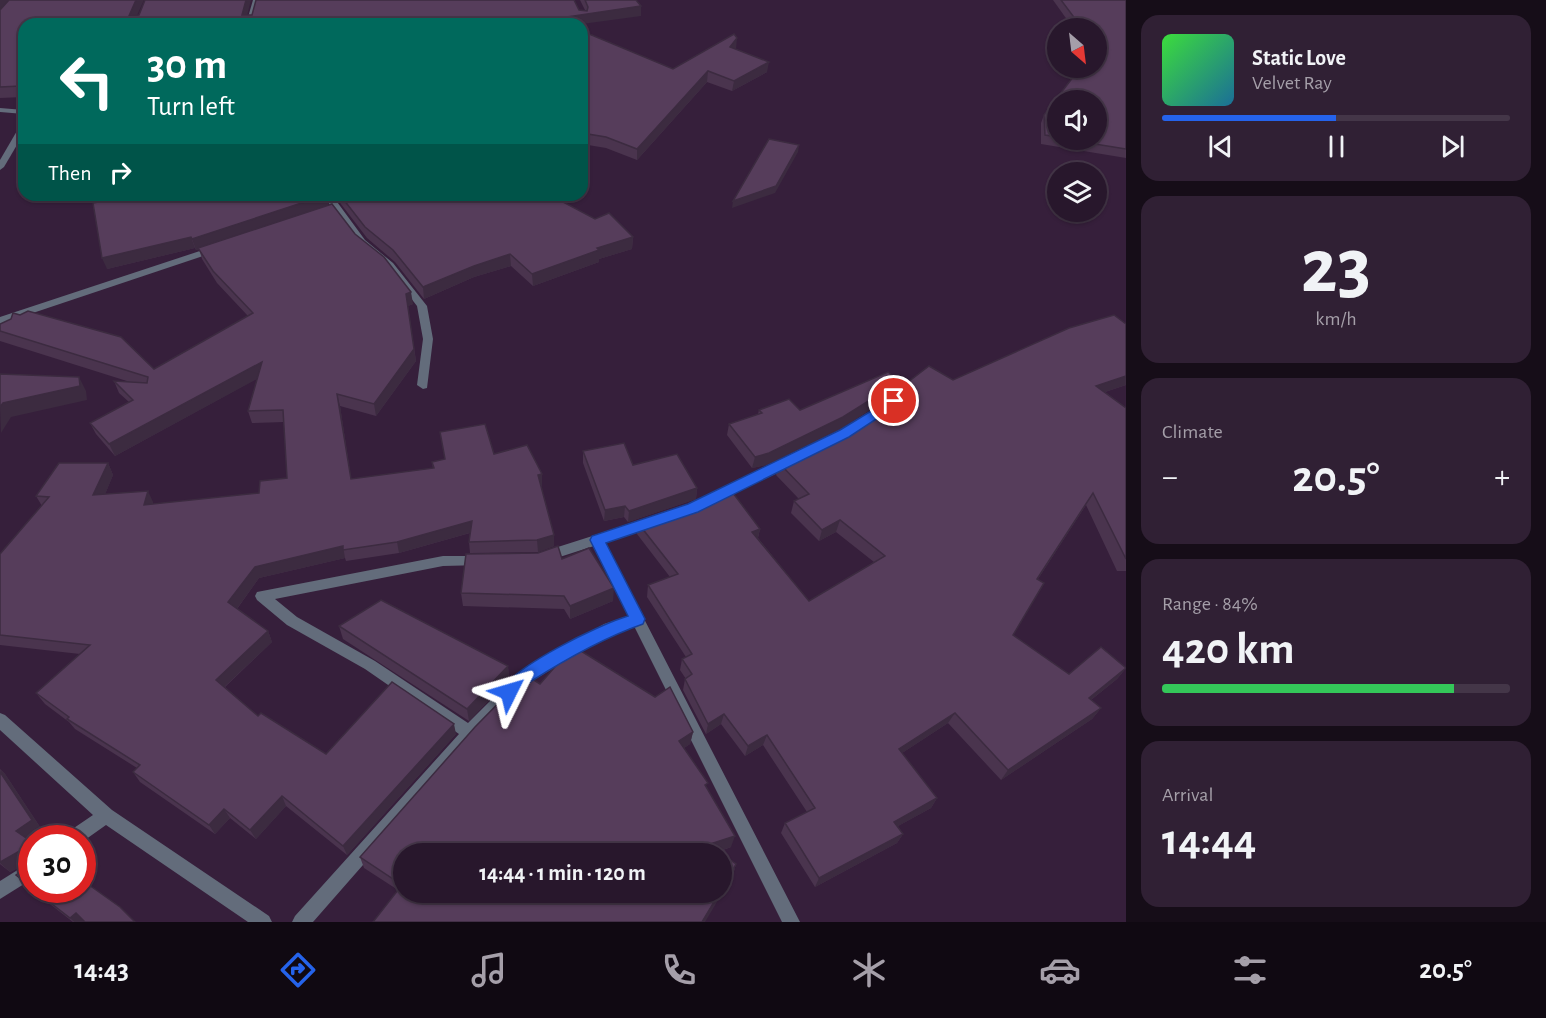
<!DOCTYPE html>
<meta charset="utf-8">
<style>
body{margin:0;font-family:"Alegreya Sans",sans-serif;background:#302034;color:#f1f3f6;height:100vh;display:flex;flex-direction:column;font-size:22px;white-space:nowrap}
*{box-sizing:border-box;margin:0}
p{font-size:20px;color:#a59fa9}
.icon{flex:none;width:33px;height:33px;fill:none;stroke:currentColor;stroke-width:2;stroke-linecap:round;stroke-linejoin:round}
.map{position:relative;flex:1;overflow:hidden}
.sheet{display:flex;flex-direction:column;gap:15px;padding:15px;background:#160d18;width:420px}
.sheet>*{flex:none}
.top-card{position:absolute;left:18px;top:18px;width:570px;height:183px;border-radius:18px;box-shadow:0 2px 4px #0004,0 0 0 2px #443648;background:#00695c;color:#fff;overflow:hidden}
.needle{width:39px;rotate:152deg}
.tools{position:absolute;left:1047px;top:18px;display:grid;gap:12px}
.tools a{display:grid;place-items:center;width:60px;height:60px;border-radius:50%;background:#28172c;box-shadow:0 2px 4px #0004,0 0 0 2px #443648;font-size:30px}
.speed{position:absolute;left:18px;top:825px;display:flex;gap:12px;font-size:30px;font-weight:700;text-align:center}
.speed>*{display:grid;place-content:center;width:78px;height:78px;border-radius:50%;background:#28172c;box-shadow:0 2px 4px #0004,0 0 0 2px #443648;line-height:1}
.speed .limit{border:9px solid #d22;background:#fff;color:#111}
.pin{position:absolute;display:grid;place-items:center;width:51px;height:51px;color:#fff;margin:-26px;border:3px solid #fff;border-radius:50%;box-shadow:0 2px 6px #0007}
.me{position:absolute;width:66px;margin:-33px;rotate:50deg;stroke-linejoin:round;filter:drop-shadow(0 0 4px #0008)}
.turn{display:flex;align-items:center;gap:21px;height:126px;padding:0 30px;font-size:27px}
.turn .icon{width:78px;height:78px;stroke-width:2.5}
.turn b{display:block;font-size:42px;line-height:51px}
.then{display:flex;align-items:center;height:57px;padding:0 30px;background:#0003;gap:12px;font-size:22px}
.big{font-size:45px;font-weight:700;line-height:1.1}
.sheet .widget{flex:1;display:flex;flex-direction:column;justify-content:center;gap:9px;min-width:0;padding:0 21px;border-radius:18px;background:#302034}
.sheet .dial{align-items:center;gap:0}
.dial b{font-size:78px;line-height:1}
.song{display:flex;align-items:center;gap:18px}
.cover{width:72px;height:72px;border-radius:9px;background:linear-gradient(135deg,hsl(120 70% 55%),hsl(200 70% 35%))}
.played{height:6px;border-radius:3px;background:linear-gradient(90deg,#2563eb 50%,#443648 50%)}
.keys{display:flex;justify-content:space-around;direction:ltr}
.heat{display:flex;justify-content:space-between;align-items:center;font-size:33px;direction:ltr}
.charge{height:9px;border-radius:4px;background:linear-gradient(90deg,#34c759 84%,#443648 0)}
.trip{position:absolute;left:393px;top:843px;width:339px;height:60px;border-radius:30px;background:#28172c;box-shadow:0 2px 4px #0004,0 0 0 2px #443648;font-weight:700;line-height:60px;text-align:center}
.tabs{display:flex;height:96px;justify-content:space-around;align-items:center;background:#100912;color:#a59fa9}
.tabs .icon{width:42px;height:42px}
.tabs .selected{color:#2563eb}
.tabs b{font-size:27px;color:#f1f3f6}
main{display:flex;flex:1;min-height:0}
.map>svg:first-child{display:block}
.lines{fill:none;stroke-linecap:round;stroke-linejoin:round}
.street{fill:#636c7b;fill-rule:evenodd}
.wall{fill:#4a344e;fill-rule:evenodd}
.shaded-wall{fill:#3c2b40}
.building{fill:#563d5b;stroke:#3c2b40;stroke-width:1.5}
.route{fill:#2563eb;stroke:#184099;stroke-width:1.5}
</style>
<main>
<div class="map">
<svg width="1126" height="922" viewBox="0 0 1126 922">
<rect width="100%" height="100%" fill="#361f3b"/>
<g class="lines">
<g class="street">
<path d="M253,0H259L252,24H246Z"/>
<path d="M0,108L24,110V114L0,112Z"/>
<path d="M21,124H24V133L4,167L0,170V160Z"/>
<path d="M323,195H332L365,240L393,263L427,306L433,339L427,388L423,389L417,385L423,339L417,306L387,267L359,244L335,213L320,218L317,217V213L332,208Z"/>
<path d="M215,246L218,247V251L0,324V317Z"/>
<path d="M792,457L796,458L798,461L796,464L696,512H688L686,509L688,506Z"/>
<path d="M652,517L656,519L658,522L656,525L605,543L800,922H782L634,626L613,632L527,684L476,736L313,922H292L295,916L459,734L365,669L287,625L257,600L255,596L257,592L443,556H487L489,560L487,564L482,565L443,566L275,599L297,617L375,661L468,723L517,674L604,624L629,616L594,546L544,562L539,561L537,557L539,553Z"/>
<path d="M0,713L5,715L112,810L269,916L272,922H248L106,825L82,842V838H66L68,832L93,815L0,730Z"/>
<path d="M32,861V879L0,899V881Z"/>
</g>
</g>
<g class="wall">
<path d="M0,0L137,15H247L585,10L580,0H636L641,6V16L24,24V97L0,98Z"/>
<path d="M1053,0H1126V158L1041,144V123L1044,115L1080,68H1096V28H1073ZM1058,100H1096V140H1058Z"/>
<path d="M582,31L673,69L736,49L767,72L732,91L707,82L637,160L606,148L582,144Z"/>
<path d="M127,195H326L328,206L355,234L413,304L408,306L416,361L376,416L340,406L351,479L433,469L432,462L445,459L440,432L542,474V485L541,486L554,535V546L538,552L470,553L469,542L470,533L399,553L346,561L345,558L259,578L237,609L268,631L272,642L225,687L258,716L326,754L456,734L347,855L286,806L256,839L230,818L215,834L140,782L133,772L137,768L75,729L69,722L45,704L36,693L80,654L0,645V554L42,506L36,496L108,463L113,475L105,494L153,502V504L259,493L287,478L284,422L252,423L248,411L258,378L115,456L96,434L90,423L129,402L119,393L114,381L130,382L0,341V324L154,369L248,316L217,283L202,259L199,249L196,250L195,248L107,269L127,196Z"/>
<path d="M334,195H550L595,219L633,237L632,249L599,259V262L533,286L511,266L474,277L424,299L395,262L367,238Z"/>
<path d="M1126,324V385L1105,392L1126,408V571H1117L1086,505L1038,579L1013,635L1069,674L1126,668L1117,679L1091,700L1101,708L1092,719L1001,780L948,723L902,753L937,798L931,808L898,826L903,834L897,843L815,887L781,833L785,823L807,812L763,745L745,756L721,724L706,734L683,690L685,679H686L680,670L682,659L686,657L647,597L648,585L670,577L637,534L638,523L706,502L760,529L758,538L809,601L874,562L836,532L819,541L791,513L794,501L799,499L776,475L779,463L854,427L898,398L893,395L840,429L766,465L752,468L727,435L729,424L758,414L759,410H800L888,372L904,385L953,380Z"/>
<path d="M583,451L633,465L697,488L696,499L628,522L624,517L604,521L583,463Z"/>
<path d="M562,559L613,601L570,619L564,609L463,606L461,593Z"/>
<path d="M339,626L508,666L509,679L469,721L343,639Z"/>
<path d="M540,684L693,732L690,744L684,748L707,788L731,847L718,852L736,864L733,875L398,890L364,868L360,857Z"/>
<path d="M0,769L5,774L42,830L28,840L32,842V889L16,875L24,869V865L10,872L0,864Z"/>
<path d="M32,890H82L135,922H73Z"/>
</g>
<g class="shaded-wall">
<path d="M0,0H11L0,13Z"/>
<path d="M136,0H144L133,24L129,16Z"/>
<path d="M246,0H251L245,24L242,15Z"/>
<path d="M641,6V16L582,24H553V19Z"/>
<path d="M737,38L736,49L730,47Z"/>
<path d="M769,62L767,72L732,91L734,81Z"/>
<path d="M708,71L707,82L637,160V149Z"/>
<path d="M24,81V93L21,86Z"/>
<path d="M799,145L798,152L775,193L732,208L733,201Z"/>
<path d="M326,195L328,207L196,250L192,239Z"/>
<path d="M191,237L195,248L107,269L102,258Z"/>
<path d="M633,237L632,249L599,259V262L533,286L532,274L597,248Z"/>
<path d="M510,254L511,266L474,277L424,299L423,287L474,266Z"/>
<path d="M411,292L413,304L408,306L406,294Z"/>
<path d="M414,349L416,361L376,416L374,404Z"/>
<path d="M262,362L266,374L115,456L109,444Z"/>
<path d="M1126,376V385L1090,397L1096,386Z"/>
<path d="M79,377L86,391L87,400L11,417L1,433L0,407L3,403Z"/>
<path d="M897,383L893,395L840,429L766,465L752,468L755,457Z"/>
<path d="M337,394L340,406L353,491L351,479Z"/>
<path d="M108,463L113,475L100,507L93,495Z"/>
<path d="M542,474V485L538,486V475Z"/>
<path d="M697,488L696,499L628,522L629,511Z"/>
<path d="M148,491L153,502L150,517L144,505Z"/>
<path d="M625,506L624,517L604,521L605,510Z"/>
<path d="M840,520L836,532L819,541L822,530Z"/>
<path d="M472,521L473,532L399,553L397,542Z"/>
<path d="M760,529L757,541L752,532Z"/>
<path d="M554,535V546L538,552L537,540Z"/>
<path d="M343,546L345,558L259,578L233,614L228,602L255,567Z"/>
<path d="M614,588L613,601L570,619V606Z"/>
<path d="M268,631L272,642L221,690L216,680Z"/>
<path d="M508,666L509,679L469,721L467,709Z"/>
<path d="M1126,668L1117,679L1081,708L1089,698Z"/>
<path d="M1101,708L1092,719L1001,780L1008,770Z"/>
<path d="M955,713L948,723L893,759L899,749Z"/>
<path d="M724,714L721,724L706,734L708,724Z"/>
<path d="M454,724L456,734L347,855L343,846Z"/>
<path d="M693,732L690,744L676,753L679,741Z"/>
<path d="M767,735L763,745L745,756L748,746Z"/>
<path d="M0,769L5,774L42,830L27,841L16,831Z"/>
<path d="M282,796L286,806L256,839L250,830Z"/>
<path d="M937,798L931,808L889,831L894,822Z"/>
<path d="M224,809L230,818L215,834L209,825Z"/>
<path d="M903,834L897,843L815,887L819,878Z"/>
<path d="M735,836L731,847L711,854L707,845Z"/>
<path d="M23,849L32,861L10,872L0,863V862Z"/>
<path d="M736,864L733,875L705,922H702L720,892H722V889Z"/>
<path d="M76,913L86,922H74L70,918Z"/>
</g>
<g class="building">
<path d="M9,0H136L129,16L139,15L145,0H246L242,15H252L256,0H574L579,10L587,11L588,7L585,0H636L641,6L553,19L566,24H24V81L21,86L0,87V10Z"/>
<path d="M1061,0H1126V149L1070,140H1096V100H1058V137L1045,135L1044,115L1080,68H1096V28H1082Z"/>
<path d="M582,31L673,69L734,34L737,38L730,47L769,62L734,81L708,71L637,149L606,137L582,133Z"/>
<path d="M769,139L799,145L776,186L733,201Z"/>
<path d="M129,195H326L192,239L191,237L102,258L93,203L130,196Z"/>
<path d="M340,195H550L595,219L609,213L633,237L597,248L599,250L532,274L510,254L474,266L423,287L393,250L365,227Z"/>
<path d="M332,204L355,234L384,257L411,292L406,294L414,349L374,404L337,394L351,479L434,468L432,462L445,459L440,432L485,424L494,454L527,445L542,474L538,475L554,535L537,540L469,542L472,521L397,542L343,550V546L255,567L228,602L268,631L216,680L258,716L261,713L326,754L392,682L454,724L343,846L282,796L250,830L224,809L209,825L133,772L140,765L67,719L69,717L36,693L90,645L0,635V554L49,497L36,496L59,463H108L93,495L148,491L144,505L259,493L260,481L287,478L283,410L248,411L262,362L109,444L90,423L133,400L114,381L147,383L148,377L0,331V324L11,319L13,313L20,315L28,311L121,337L154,369L253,313L213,271L198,248Z"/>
<path d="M1114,315L1126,324V376L1096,386L1126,408V559L1093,493L1037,579L1044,583L1013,635L1069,674L1101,647L1126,668L1089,698L1101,708L1008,770L955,713L899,749L937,798L894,822L903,834L819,878L785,823L815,808L767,735L748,746L724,714L708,724L685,679L692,674L682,659L692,654L648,585L678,574L638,523L704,499L706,502L733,493L760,529L752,532L809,601L885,556L840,520L822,530L794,501L809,494L779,463L854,427L903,394L906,388L897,383L843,417L769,453L755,457L729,424L762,413L759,410L789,399L800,410L888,372L904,385L929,366L953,380L1069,328Z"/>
<path d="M0,374L79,377L80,386L3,403L0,407Z"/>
<path d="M624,443L633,465L677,454L697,488L629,511L625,506L605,510L583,451Z"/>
<path d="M558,546L562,559L589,548L614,588L570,606L564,596L461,593L466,554L538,553Z"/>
<path d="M381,600L508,666L467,709L339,626Z"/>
<path d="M573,646L655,697L670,687L693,732L679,741L708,783L705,785L735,836L707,845L720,854H404V892H720L702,922H373L402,885L360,857L475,727L526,675L540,684Z"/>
<path d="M0,772L32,820L16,831L32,842V888L16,875L24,869L23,849L0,862Z"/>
<path d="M722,854L736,864L722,889Z"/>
<path d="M82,880L120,907L135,922H85L76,913L70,918L34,890H82Z"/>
</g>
<path class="route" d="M894,397L899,398V404L849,437L698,512L606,543L645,619L643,624C603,638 566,659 530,682C522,687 518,696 509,700L503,698L500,692C512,667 600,624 628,616L590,540L592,536L688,504L840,430Z"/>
</svg>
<div class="tools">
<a><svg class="needle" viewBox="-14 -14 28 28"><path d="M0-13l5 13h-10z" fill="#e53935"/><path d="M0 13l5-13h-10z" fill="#a59fa9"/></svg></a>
<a><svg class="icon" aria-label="sound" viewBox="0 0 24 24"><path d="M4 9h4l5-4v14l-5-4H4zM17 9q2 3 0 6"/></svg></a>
<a><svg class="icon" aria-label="layers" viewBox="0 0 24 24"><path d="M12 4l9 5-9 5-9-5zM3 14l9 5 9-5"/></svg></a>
</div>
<div class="speed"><div class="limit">30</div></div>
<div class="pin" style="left:894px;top:401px;background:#d93025"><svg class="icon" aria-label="arrive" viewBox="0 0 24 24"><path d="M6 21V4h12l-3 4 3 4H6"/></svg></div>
<svg class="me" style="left:509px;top:692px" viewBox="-20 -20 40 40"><path d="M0-17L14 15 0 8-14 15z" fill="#2563eb" stroke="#fff" stroke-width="4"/></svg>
<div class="trip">14:44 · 1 min · 120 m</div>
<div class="top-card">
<div class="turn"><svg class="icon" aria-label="left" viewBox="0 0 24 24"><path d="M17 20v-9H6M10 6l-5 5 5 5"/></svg><div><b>30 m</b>Turn left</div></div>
<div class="then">Then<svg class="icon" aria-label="right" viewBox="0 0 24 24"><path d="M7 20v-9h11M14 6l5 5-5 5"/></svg></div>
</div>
</div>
<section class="sheet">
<div class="widget">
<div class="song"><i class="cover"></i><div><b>Static Love</b><p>Velvet Ray</p></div></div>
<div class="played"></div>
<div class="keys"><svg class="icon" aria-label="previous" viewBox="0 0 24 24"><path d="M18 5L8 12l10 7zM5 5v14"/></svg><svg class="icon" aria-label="pause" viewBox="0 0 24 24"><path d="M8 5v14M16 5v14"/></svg><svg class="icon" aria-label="next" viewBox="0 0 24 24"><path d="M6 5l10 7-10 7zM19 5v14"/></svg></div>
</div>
<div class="widget dial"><b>23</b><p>km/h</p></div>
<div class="widget"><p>Climate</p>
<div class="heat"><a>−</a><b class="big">20.5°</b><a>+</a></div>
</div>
<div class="widget"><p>Range · 84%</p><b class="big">420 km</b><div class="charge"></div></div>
<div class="widget"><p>Arrival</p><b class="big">14:44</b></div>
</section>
</main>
<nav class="tabs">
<b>14:43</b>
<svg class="icon selected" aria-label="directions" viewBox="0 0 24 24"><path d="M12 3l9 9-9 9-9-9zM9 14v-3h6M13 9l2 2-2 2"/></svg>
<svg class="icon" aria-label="music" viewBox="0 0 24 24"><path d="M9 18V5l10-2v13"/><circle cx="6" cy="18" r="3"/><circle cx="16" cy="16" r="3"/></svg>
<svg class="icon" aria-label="phone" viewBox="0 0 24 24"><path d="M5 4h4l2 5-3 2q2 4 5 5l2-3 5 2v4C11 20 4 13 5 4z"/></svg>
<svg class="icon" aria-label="climate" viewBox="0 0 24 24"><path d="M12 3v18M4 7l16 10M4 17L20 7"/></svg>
<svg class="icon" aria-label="car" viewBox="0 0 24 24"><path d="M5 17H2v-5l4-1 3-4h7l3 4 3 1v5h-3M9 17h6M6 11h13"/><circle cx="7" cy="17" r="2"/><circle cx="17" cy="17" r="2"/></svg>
<svg class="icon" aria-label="filters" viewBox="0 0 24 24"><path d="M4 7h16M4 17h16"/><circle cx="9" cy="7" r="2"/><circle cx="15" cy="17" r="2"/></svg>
<b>20.5°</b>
</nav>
